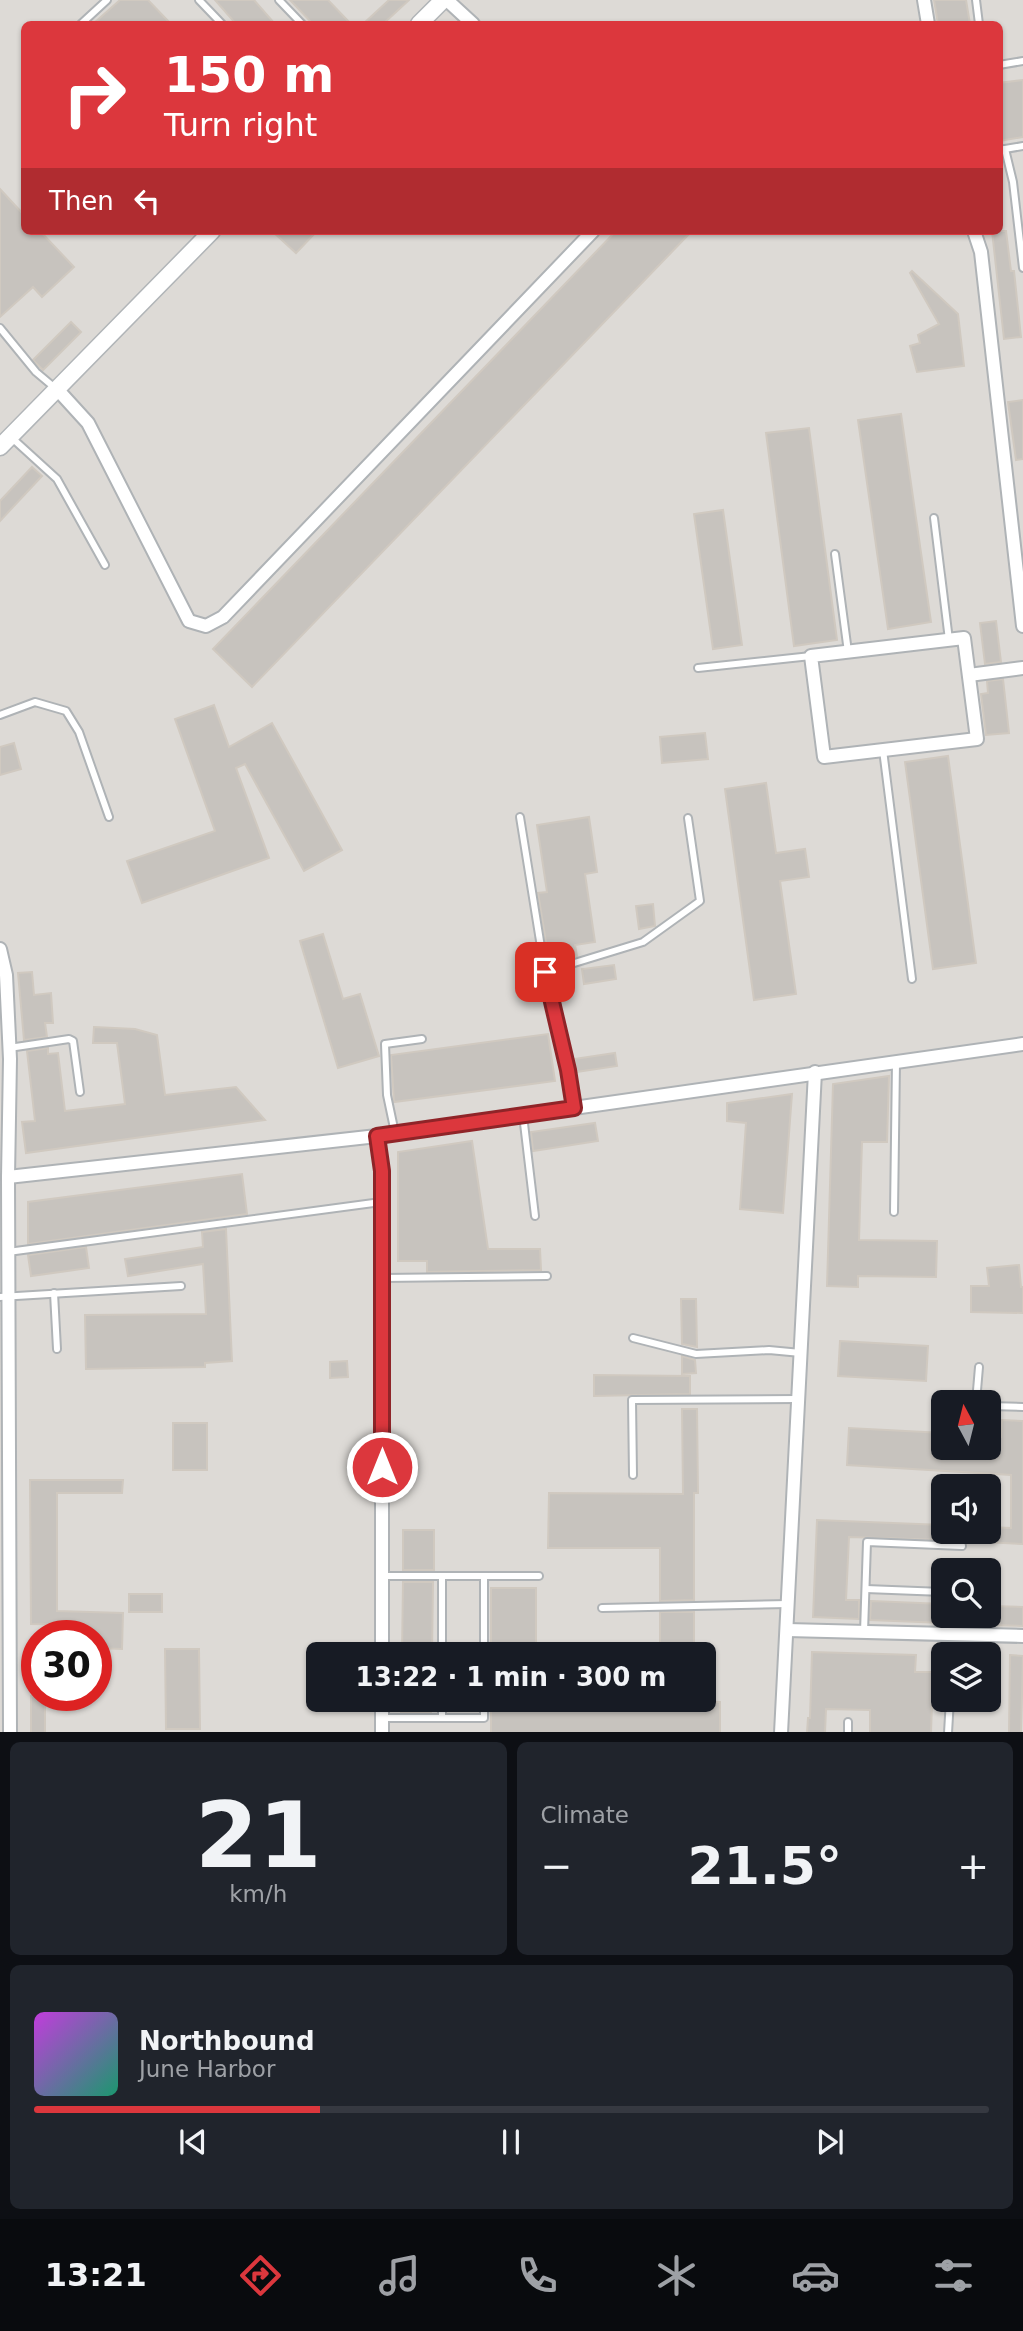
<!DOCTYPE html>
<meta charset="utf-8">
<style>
body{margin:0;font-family:"DejaVu Sans",sans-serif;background:#20242c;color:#f1f3f6;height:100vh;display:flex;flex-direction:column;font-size:26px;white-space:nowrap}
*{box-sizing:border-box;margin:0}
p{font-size:23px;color:#9ea1a6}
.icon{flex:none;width:38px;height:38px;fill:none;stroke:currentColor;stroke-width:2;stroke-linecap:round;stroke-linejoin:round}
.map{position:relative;height:1732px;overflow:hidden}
.sheet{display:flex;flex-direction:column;gap:10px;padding:10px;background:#0d0f14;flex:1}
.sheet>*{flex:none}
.hud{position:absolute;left:21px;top:21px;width:982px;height:214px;border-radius:10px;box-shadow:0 2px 5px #0004;background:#dc373d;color:#fff;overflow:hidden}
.needle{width:46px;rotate:353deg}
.buttons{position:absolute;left:931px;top:1390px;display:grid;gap:14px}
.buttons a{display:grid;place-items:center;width:70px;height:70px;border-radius:10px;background:#171b24;box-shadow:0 2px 5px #0004;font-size:35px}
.speed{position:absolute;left:21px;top:1620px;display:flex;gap:14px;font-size:35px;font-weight:700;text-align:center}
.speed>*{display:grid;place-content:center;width:91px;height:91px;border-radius:50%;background:#171b24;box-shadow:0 2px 5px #0004;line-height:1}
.speed .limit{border:10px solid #d22;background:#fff;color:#111}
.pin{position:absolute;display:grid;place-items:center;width:60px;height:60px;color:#fff;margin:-30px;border-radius:14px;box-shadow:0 4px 10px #0006}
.me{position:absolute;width:77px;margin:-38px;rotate:0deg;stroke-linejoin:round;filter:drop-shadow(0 0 5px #0008)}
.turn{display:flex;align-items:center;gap:24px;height:147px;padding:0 28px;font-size:32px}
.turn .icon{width:91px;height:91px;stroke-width:2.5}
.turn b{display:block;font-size:49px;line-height:60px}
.then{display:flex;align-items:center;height:66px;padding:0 28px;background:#0003;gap:14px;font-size:26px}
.big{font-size:52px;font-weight:800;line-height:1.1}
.sheet .card{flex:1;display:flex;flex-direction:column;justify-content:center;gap:10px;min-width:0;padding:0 24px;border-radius:10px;background:#20242c}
.sheet .dial{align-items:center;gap:0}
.dial b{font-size:91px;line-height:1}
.song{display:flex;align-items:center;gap:21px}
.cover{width:84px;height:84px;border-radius:10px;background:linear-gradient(135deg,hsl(290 70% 55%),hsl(160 70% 35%))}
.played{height:7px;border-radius:4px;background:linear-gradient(90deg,#dc373d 30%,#363941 30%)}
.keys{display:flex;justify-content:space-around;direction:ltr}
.heat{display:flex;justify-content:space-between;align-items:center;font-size:38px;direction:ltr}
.sheet .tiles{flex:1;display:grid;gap:10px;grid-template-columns:1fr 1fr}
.card:last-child{grid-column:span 2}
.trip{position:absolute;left:306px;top:1642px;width:410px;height:70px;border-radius:10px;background:#171b24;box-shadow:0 2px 5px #0004;font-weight:800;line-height:70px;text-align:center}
.tab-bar{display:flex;height:112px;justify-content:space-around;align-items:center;background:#090b0e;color:#9ea1a6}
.tab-bar .icon{width:49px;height:49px}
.tab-bar .on{color:#dc373d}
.tab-bar b{font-size:32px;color:#f1f3f6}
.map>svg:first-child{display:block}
.industrial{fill:#dddad6;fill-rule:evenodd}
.building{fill:#c7c3be;stroke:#d0c9c0;stroke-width:2}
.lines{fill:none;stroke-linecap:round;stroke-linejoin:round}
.lane-casing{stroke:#afb3b6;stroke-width:10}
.street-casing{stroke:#afb3b6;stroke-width:16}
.secondary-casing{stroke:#b1b5b8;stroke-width:19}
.lane{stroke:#fff;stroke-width:6}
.street{stroke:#fff;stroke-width:12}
.secondary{stroke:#fff;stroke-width:16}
.route-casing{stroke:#8f2428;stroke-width:18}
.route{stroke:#dc373d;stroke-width:12}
</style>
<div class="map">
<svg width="1023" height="1733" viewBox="0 0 1023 1733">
<rect width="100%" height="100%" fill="#ece8e1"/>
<path class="industrial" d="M0,0H1023V1732L0,1733ZM24,24H999V231H24ZM943,1402H989V1447H943ZM943,1486H989V1531H943ZM943,1570H989V1615H943ZM37,1636H96V1696H37ZM318,1654H704V1699H318ZM943,1654H989V1699H943Z"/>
<g class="building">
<path d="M120,0H148L171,24H93Z"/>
<path d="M215,0H254L275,24H236Z"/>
<path d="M290,0H328L351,24H313Z"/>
<path d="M389,0H409L383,24H363Z"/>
<path d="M934,0H966L970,24H938Z"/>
<path d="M1023,80V137L999,141V83Z"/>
<path d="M0,189L24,215V231H40L74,267L42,297L33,287L0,317Z"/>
<path d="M272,231H317L296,253Z"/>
<path d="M616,231H692L252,687L213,649Z"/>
<path d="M992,231H1006L1011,271H1014L1021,337L1004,339Z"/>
<path d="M912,271L958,314L964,366L917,372L910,346L920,343L918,335L939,324L910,273Z"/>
<path d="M71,322L81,332L43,370L33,360Z"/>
<path d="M1023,400V459L1016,460L1008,402Z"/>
<path d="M901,414L931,622L888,629L858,420Z"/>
<path d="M809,428L837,640L794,646L766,433Z"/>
<path d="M32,467L42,476L0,521V501Z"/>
<path d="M723,510L742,645L713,649L694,514Z"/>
<path d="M996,621L1001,662L985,664L980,623Z"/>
<path d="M1003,679L1009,733L986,735L981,694L988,693L987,681Z"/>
<path d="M214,705L229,747L272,723L342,850L304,871L245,764L236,768L269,858L142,903L127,861L215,831L175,719Z"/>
<path d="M705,733L708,759L662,763L660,737Z"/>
<path d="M14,743L21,769L0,775V747Z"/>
<path d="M948,756L976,963L933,969L905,762Z"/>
<path d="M766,783L776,853L805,849L809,877L780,881L796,994L754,1000L725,789Z"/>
<path d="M589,817L597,872L585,874L595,942L575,945L577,956L549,961L538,893L547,892L537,825Z"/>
<path d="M653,904L655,926L639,929L636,906Z"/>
<path d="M323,934L343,999L360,994L379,1056L338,1068L300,941Z"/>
<path d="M614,965L616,979L584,984L582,969Z"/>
<path d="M32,972L34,995L51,993L53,1023H45L47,1037L24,1040L18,973Z"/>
<path d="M94,1027L135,1029L157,1035L165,1095L236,1087L265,1120L26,1153L22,1122L35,1121L27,1051L48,1048V1054L58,1053L65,1111L125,1104L117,1043H93Z"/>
<path d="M548,1034L555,1081L394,1102L391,1055Z"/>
<path d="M615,1053L617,1066L576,1072L574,1059Z"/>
<path d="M889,1076L887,1142H862L859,1240L937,1241L936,1277L858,1276V1287L827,1286L833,1084Z"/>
<path d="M792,1094L783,1213L740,1209L746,1123L727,1121V1103Z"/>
<path d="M595,1123L598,1141L533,1151L531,1132Z"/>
<path d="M472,1141L488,1249H540L541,1270L427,1272V1261H398V1152Z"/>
<path d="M242,1174L247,1214L28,1244V1202Z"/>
<path d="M226,1229L232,1361L205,1363V1367L86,1369L85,1315L206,1314L203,1264L128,1276L125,1259L203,1247L202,1232Z"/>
<path d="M86,1247L89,1268L31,1276L28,1255Z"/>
<path d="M1019,1265L1021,1287H1023V1313L971,1312V1286H989L987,1268Z"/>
<path d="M681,1299H696L697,1347L682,1344Z"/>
<path d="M840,1341L928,1346L926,1381L838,1376Z"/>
<path d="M682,1356L695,1360L696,1373L682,1374Z"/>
<path d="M347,1361L348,1377L330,1378V1362Z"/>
<path d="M594,1375L690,1376V1394L594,1396Z"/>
<path d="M682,1409H697L698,1493H694V1600L660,1601V1548H548L549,1493L683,1494Z"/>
<path d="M1002,1420L1023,1421V1544L945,1540L946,1531H989V1527L1011,1528V1475L847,1465L849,1428L943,1433V1447H989V1436L1001,1437Z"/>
<rect x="173" y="1423" width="34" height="47"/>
<path d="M30,1480H123L122,1493H57V1611L123,1613L122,1649L96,1648V1636H78V1625L31,1624Z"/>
<path d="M817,1520L943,1525V1540L849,1537L846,1600H859V1619L813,1617Z"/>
<rect x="403" y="1530" width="31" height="40"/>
<path d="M403,1582H433L432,1654H402Z"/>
<rect x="491" y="1588" width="45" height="66"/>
<rect x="129" y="1594" width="33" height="18"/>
<path d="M871,1601L943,1604V1623L870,1620Z"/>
<path d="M989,1606L1023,1607V1626L989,1625Z"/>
<rect x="660" y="1612" width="34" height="42"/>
<path d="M165,1649H199L200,1729H166Z"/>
<path d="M812,1652L916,1655L915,1672H933L931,1733H870V1710L826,1709L825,1733H807L808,1718H810Z"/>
<path d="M1010,1655L1023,1656L1021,1733H1009Z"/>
<rect x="31" y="1696" width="14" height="37"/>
<path d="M401,1699H432L431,1712H401Z"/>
<path d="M491,1699H693V1702H720V1733H491Z"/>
</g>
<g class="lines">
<defs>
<g id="lane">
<path d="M199,0L222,24"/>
<path d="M279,0L302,24"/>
<path d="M976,0L979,24"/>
<path d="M81,24L107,0"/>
<path d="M999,65L1023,61"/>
<path d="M1005,149L1013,182L1023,268"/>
<path d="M999,150L1023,146"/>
<path d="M0,328L36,372L55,388"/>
<path d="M12,438L57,479L105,565"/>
<path d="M934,518L949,640"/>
<path d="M835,554L848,652"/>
<path d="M698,668L811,656"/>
<path d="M0,715L35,702L66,711L79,732L109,817"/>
<path d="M883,750L912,979"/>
<path d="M520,817L545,972"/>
<path d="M9,1048L69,1039L73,1041L80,1092"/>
<path d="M574,1108L568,1070L545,972L643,942L700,901L688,818"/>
<path d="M523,1115L535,1216"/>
<path d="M395,1133L387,1095L385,1044L422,1039"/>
<path d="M894,1212L896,1062"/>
<path d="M8,1252L381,1202"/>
<path d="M382,1278L547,1276"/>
<path d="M54,1293L57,1349"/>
<path d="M0,1297L181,1286"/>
<path d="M633,1338L696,1354L769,1350L801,1353"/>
<path d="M976,1402L979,1367"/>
<path d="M989,1406L1023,1407"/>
<path d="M633,1475L632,1400L797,1399"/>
<path d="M382,1576H539"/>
<path d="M866,1589L943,1592"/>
<path d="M602,1608L788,1604"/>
<path d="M864,1632L867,1542L962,1546"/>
<path d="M442,1654V1576"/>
<path d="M484,1654V1576"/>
<path d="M382,1718H484V1699"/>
<path d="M442,1718V1699"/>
<path d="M848,1733V1722"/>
<path d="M948,1733L950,1699"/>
</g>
<g id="street">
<path d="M447,0L473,24"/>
<path d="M924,0L928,24"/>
<path d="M974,231L981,252L1023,626"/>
<path d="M57,389L88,423L189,621L206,626L223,617L593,231"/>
<path d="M964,638L977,739L824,757L811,656Z"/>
<path d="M969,675L1023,668"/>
<path d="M0,949L6,975L10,1059L8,1177L10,1733"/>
<path d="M377,1136L382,1171V1654"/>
<path d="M8,1177L377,1136L1023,1044"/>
<path d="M787,1630L1023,1636"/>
<path d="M382,1733V1699"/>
<path d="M781,1733L815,1072"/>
</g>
<g id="secondary">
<path d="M419,24L443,0"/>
<path d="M0,447L212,231"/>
</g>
</defs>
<use href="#lane" class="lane-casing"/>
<use href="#street" class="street-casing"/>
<use href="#secondary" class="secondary-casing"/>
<use href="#lane" class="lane"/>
<use href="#street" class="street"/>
<use href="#secondary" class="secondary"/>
</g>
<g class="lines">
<defs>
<path id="route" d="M382,1467V1171L377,1136L574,1108L568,1070L545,972"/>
</defs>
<use href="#route" class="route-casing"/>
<use href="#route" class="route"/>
</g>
</svg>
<div class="buttons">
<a><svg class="needle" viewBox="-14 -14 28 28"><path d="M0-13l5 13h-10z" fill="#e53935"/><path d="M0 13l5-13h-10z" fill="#9ea1a6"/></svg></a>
<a><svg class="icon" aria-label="sound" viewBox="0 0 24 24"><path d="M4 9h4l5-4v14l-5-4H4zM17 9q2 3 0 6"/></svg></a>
<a><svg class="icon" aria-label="search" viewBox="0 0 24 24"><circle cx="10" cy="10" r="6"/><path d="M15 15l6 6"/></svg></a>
<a><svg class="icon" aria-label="layers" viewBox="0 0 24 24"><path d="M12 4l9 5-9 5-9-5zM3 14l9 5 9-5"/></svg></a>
</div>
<div class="speed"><div class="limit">30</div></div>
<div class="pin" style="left:545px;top:972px;background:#d93025"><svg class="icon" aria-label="arrive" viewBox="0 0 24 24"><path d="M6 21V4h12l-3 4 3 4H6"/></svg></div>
<svg class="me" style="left:382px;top:1467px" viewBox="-20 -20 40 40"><circle r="17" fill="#dc373d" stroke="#fff" stroke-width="3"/><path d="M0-11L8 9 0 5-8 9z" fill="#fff"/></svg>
<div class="trip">13:22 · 1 min · 300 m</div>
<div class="hud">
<div class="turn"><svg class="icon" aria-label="right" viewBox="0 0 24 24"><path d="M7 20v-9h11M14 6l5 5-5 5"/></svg><div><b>150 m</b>Turn right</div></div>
<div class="then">Then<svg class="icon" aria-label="left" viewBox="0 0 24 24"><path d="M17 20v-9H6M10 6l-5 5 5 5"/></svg></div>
</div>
</div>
<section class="sheet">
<div class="tiles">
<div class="card dial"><b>21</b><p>km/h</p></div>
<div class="card"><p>Climate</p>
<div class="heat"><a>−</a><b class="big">21.5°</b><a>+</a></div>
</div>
<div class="card">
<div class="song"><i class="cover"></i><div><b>Northbound</b><p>June Harbor</p></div></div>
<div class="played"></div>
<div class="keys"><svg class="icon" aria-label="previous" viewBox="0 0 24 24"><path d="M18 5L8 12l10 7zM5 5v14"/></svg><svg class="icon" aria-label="pause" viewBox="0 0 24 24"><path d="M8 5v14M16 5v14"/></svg><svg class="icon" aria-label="next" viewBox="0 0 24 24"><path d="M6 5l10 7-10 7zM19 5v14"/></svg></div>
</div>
</div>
</section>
<nav class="tab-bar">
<b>13:21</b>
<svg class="icon on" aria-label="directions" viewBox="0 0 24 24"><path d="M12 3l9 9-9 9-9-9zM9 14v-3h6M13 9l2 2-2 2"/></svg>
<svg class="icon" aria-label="music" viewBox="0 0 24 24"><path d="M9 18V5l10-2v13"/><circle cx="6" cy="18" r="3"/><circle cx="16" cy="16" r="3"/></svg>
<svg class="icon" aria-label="phone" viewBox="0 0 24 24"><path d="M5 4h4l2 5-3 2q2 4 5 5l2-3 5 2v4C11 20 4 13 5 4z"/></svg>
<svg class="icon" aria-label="climate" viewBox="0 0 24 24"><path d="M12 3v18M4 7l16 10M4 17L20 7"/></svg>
<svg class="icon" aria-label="car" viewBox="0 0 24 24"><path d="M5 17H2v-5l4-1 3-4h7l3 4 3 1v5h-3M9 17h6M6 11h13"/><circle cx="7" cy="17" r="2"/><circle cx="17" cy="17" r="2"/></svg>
<svg class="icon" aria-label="filters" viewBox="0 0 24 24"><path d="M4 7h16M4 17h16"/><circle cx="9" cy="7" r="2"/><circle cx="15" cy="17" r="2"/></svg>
</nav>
